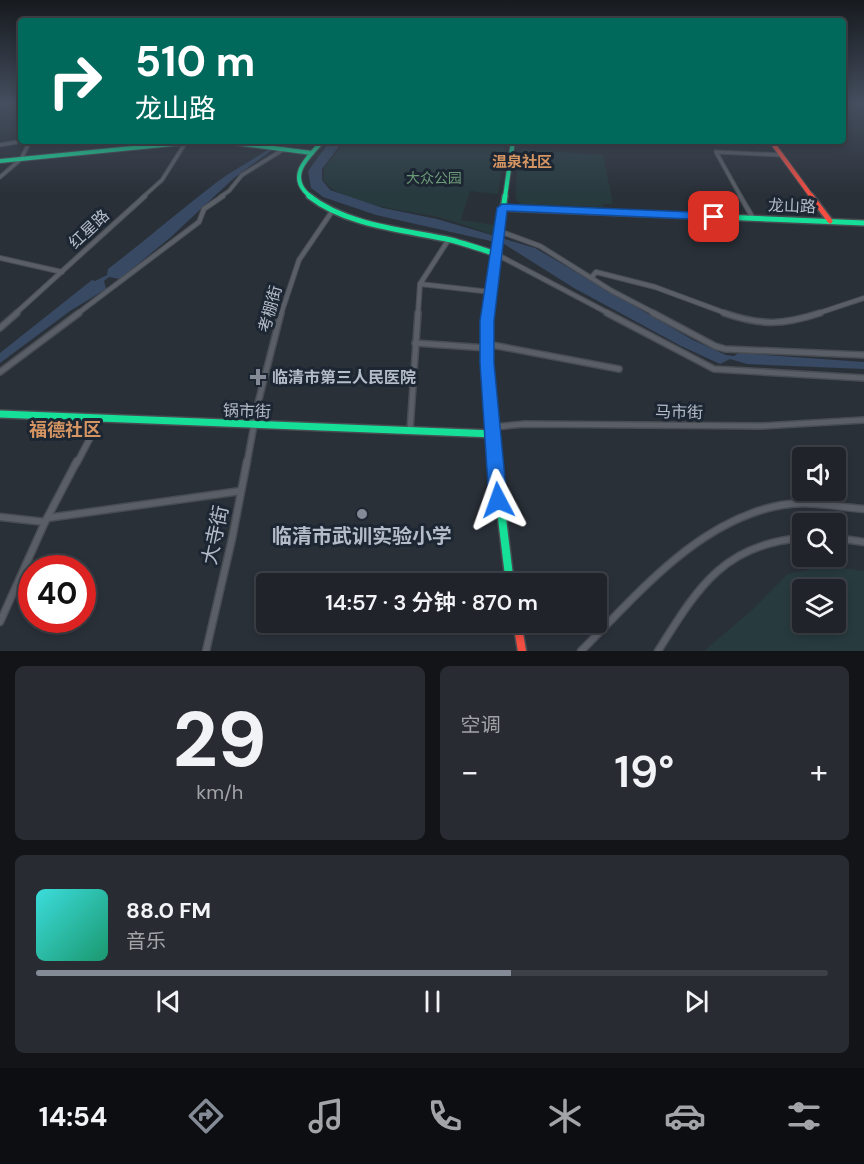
<!DOCTYPE html>
<html lang="zh">
<meta charset="utf-8">
<style>
body{margin:0;font-family:"DM Sans","Noto Sans SC",sans-serif;background:#282c32;color:#f1f3f6;height:100vh;display:flex;flex-direction:column;font-size:22px;white-space:nowrap}
*{box-sizing:border-box;margin:0}
p{font-size:20px;color:#a2a4a8}
.icon{flex:none;width:33px;height:33px;fill:none;stroke:currentColor;stroke-width:2;stroke-linecap:round;stroke-linejoin:round}
.map{position:relative;height:651px;overflow:hidden}
.panel{display:flex;flex-direction:column;gap:15px;padding:15px;background:#121417;flex:1}
.panel>*{flex:none}
.hud{position:absolute;left:18px;top:18px;width:828px;height:126px;border-radius:6px;box-shadow:0 3px 9px #0003,0 0 0 2px #3d4147;background:#00695c;color:#fff;overflow:hidden}
.fabs{position:absolute;left:792px;top:447px;display:grid;gap:12px}
.fabs a{display:grid;place-items:center;width:54px;height:54px;border-radius:6px;background:#20242a;box-shadow:0 3px 9px #0003,0 0 0 2px #3d4147;font-size:30px}
.speed{position:absolute;left:18px;top:555px;display:flex;gap:12px;font-size:30px;font-weight:700;text-align:center}
.speed>*{display:grid;place-content:center;width:78px;height:78px;border-radius:50%;background:#20242a;box-shadow:0 3px 9px #0003,0 0 0 2px #3d4147;line-height:1}
.speed .limit{border:9px solid #d22;background:#fff;color:#111}
.pin{position:absolute;display:grid;place-items:center;width:51px;height:51px;color:#fff;margin:-26px;border-radius:12px;box-shadow:0 3px 9px #0006}
.me{position:absolute;width:66px;margin:-33px;rotate:356deg;stroke-linejoin:round;filter:drop-shadow(0 0 4px #0008)}
.turn{display:flex;align-items:center;gap:21px;height:126px;padding:0 18px;font-size:27px}
.turn .icon{width:78px;height:78px;stroke-width:2.5}
.turn b{display:block;font-size:42px;line-height:51px}
.big{font-size:45px;font-weight:600;line-height:1.1}
.panel .tile{flex:1;display:flex;flex-direction:column;justify-content:center;gap:9px;min-width:0;padding:0 21px;border-radius:9px;background:#282c32}
.panel .dial{align-items:center;gap:0}
.dial b{font-size:78px;line-height:1}
.song{display:flex;align-items:center;gap:18px}
.cover{width:72px;height:72px;border-radius:9px;background:linear-gradient(135deg,hsl(180 70% 55%),hsl(160 70% 35%))}
.played{height:6px;border-radius:3px;background:linear-gradient(90deg,#848b96 60%,#3d4147 60%)}
.keys{display:flex;justify-content:space-around;direction:ltr}
.heat{display:flex;justify-content:space-between;align-items:center;font-size:33px;direction:ltr}
.panel .tiles{flex:1;display:grid;gap:15px;grid-template-columns:1fr 1fr}
.tile:last-child{grid-column:span 2}
.trip{position:absolute;left:256px;top:573px;width:351px;height:60px;border-radius:6px;background:#20242a;box-shadow:0 3px 9px #0003,0 0 0 2px #3d4147;font-weight:600;line-height:60px;text-align:center}
.menu{display:flex;height:96px;justify-content:space-around;align-items:center;background:#0d0e11;color:#a2a4a8}
.menu .icon{width:42px;height:42px}
.menu .selected{color:#848b96}
.menu b{font-size:27px;color:#f1f3f6}
.map>svg:first-child{display:block}
.green{fill:#273a3e;fill-rule:evenodd}
.water{fill:#384963}
.lines{fill:none;stroke-linecap:round;stroke-linejoin:round}
.street-far3-casing{stroke:#484c53;stroke-width:5}
.street-far2-casing{stroke:#484c53;stroke-width:6}
.street-far1-casing{stroke:#484c53;stroke-width:8}
.street-casing{stroke:#484c53;stroke-width:9}
.fast-far3-casing{stroke:#484c53;stroke-width:6}
.fast-far2-casing{stroke:#484c53;stroke-width:8}
.fast-far1-casing{stroke:#484c53;stroke-width:10}
.fast-casing{stroke:#484c53;stroke-width:11}
.jam-far2-casing{stroke:#484c53;stroke-width:6}
.jam-far1-casing{stroke:#484c53;stroke-width:8}
.jam-casing{stroke:#484c53;stroke-width:11}
.street-far3{stroke:#5a5e66;stroke-width:3}
.street-far2{stroke:#5a5e66;stroke-width:4}
.street-far1{stroke:#5a5e66;stroke-width:5}
.street{stroke:#5a5e66;stroke-width:6}
.fast-far3{stroke:#16e098;stroke-width:4}
.fast-far2{stroke:#16e098;stroke-width:5}
.fast-far1{stroke:#16e098;stroke-width:7}
.fast{stroke:#16e098;stroke-width:8}
.jam-far2{stroke:#f24e42;stroke-width:4}
.jam-far1{stroke:#f24e42;stroke-width:5}
.jam{stroke:#f24e42;stroke-width:8}
.route{fill:#1a73e8;stroke:#114b97;stroke-width:1.5}
.poi-dot{fill:#848b96;stroke:#1d2633;stroke-width:2}
.labels{text-anchor:middle;dominant-baseline:central;stroke-width:6;stroke-linejoin:round;paint-order:stroke}
.far-park-label{font-size:14px;fill:#6b9a76;stroke:#1d2633}
.far-neighbourhood-label{font-size:15px;font-weight:bold;fill:#d59563;stroke:#1d2633}
.street-label{font-size:16px;fill:#b4bcc9;stroke:#1d2633}
.poi-label{font-size:16px;font-weight:bold;fill:#b4bcc9;stroke:#1d2633;text-anchor:start}
.neighbourhood-label{font-size:18px;font-weight:bold;fill:#d59563;stroke:#1d2633}
.near-street-label{font-size:20px;fill:#b4bcc9;stroke:#1d2633}
.near-poi-label{font-size:20px;font-weight:bold;fill:#b4bcc9;stroke:#1d2633}
</style>
<div class="map">
<svg width="864" height="651" viewBox="0 0 864 651">
<rect width="100%" height="100%" fill="#2a3038"/>
<g class="green">
<path d="M346,141L394,144L397,141H506L498,194L470,191L461,220L494,225L493,235C473,228 454,221 434,216C409,211 336,203 324,180V168Z"/>
<path d="M521,149L603,155L613,204H602L603,207L521,204L516,199V183Z"/>
<path d="M827,566L864,571V651H704L751,611L788,574ZM802,590H836V622H802Z"/>
</g>
<g class="water">
<path d="M279,141H284L234,178L172,236L120,279L109,277L104,281L106,289L70,311L0,363V353L92,280L95,281L107,275L108,269C145,241 180,210 217,182C237,167 260,157 279,141Z"/>
<path d="M330,141H343L322,169V180L330,190L383,208L437,219L535,248L693,340L726,355L734,356L739,353L864,362V369L747,364L730,359L720,364L681,346L574,288L504,244L376,215L323,197L311,188L308,171Z"/>
</g>
<g class="lines">
<defs>
<g id="street-far3">
<path d="M0,145L23,141"/>
<path d="M266,146L272,141"/>
<path d="M716,152L741,197"/>
<path d="M716,152L781,155"/>
<path d="M0,177L21,159L30,141"/>
<path d="M143,197L162,180L186,142"/>
<path d="M220,197L229,191L242,175L284,149"/>
</g>
<g id="street-far2">
<path d="M740,196L753,218"/>
<path d="M499,231L540,246L612,291L656,314"/>
<path d="M496,254L610,314"/>
<path d="M0,258L62,272"/>
<path d="M591,278L596,272L655,287L728,314"/>
<path d="M420,284L491,292"/>
<path d="M15,314L145,196"/>
<path d="M77,314L199,222L204,209L223,196"/>
<path d="M281,314L299,260L333,210"/>
<path d="M418,314L420,284L449,239"/>
<path d="M816,314L864,298"/>
</g>
<g id="street-far1">
<path d="M607,313L714,369L864,378"/>
<path d="M653,313L715,346L725,349L864,355"/>
<path d="M724,313C762,326 783,325 820,313"/>
<path d="M0,328L17,313"/>
<path d="M415,343L487,348"/>
<path d="M487,344L619,369"/>
<path d="M0,372L79,313"/>
<path d="M493,427L525,424L760,426L864,420"/>
<path d="M410,430L418,313"/>
<path d="M77,463L100,419"/>
<path d="M247,463L258,403L281,313"/>
</g>
<g id="street">
<path d="M0,517L45,522"/>
<path d="M47,518L241,491"/>
<path d="M836,538L864,542"/>
<path d="M0,622L45,522L77,461"/>
<path d="M206,651L232,539L247,461"/>
<path d="M581,651C638,594 698,520 782,505C809,500 837,507 864,509"/>
<path d="M658,651C697,589 723,544 802,538"/>
</g>
<g id="fast-far3">
<path d="M218,141L312,153"/>
<path d="M0,161L204,141"/>
<path d="M311,197C285,177 307,158 323,141"/>
<path d="M505,197L513,141"/>
</g>
<g id="fast-far2">
<path d="M309,196C347,226 405,230 451,240C466,244 481,249 496,254"/>
<path d="M502,208L864,223"/>
<path d="M488,314L505,196"/>
</g>
<g id="fast-far1">
<path d="M488,313L487,363L495,463"/>
<path d="M0,414L494,434"/>
</g>
<path id="fast" d="M495,461L510,584"/>
<path id="jam-far2" d="M771,141L812,197"/>
<path id="jam-far1" d="M811,196L830,221"/>
<path id="jam" d="M517,622L522,651"/>
</defs>
<use href="#street-far3" class="street-far3-casing"/>
<use href="#street-far2" class="street-far2-casing"/>
<use href="#street-far1" class="street-far1-casing"/>
<use href="#street" class="street-casing"/>
<use href="#fast-far3" class="fast-far3-casing"/>
<use href="#fast-far2" class="fast-far2-casing"/>
<use href="#fast-far1" class="fast-far1-casing"/>
<use href="#fast" class="fast-casing"/>
<use href="#jam-far2" class="jam-far2-casing"/>
<use href="#jam-far1" class="jam-far1-casing"/>
<use href="#jam" class="jam-casing"/>
<use href="#street-far3" class="street-far3"/>
<use href="#street-far2" class="street-far2"/>
<use href="#street-far1" class="street-far1"/>
<use href="#street" class="street"/>
<use href="#fast-far3" class="fast-far3"/>
<use href="#fast-far2" class="fast-far2"/>
<use href="#fast-far1" class="fast-far1"/>
<use href="#fast" class="fast"/>
<use href="#jam-far2" class="jam-far2"/>
<use href="#jam-far1" class="jam-far1"/>
<use href="#jam" class="jam"/>
</g>
<linearGradient id="sky" x2="0" y2="1"><stop stop-color="#171a1f"/><stop offset="0.53" stop-color="#444e5e"/><stop offset="1" stop-color="#444e5e" stop-opacity="0"/></linearGradient>
<rect width="864" height="195" fill="url(#sky)"/>
<path class="route" d="M502,204L714,213L720,217L714,220L507,211L494,321V363L507,500L505,506L498,508L492,506L489,500L480,363V321L497,208Z"/>
<g class="poi-dot">
<path d="M255 368h6v6h6v6h-6v6h-6v-6h-6v-6h6z"/>
<circle cx="362" cy="514" r="6"/>
</g>
<g class="labels">
<g class="far-park-label">
<text x="434" y="178">大众公园</text>
</g>
<g class="far-neighbourhood-label">
<text x="522" y="162">温泉社区</text>
</g>
<g class="street-label">
<text transform="translate(792 206) rotate(2)">龙山路</text>
<text transform="translate(89 229) rotate(-43)">红星路</text>
<text transform="translate(270 309) rotate(-75)">考棚街</text>
<text transform="translate(247 411) rotate(2)">锅市街</text>
<text transform="translate(679 412) rotate(1)">马市街</text>
</g>
<g class="poi-label">
<text x="272" y="377">临清市第三人民医院</text>
</g>
<g class="neighbourhood-label">
<text x="65" y="430">福德社区</text>
</g>
<g class="near-street-label">
<text transform="translate(215 535) rotate(-78)">大寺街</text>
</g>
<g class="near-poi-label">
<text x="362" y="536">临清市武训实验小学</text>
</g>
</g>
</svg>
<div class="fabs">
<a><svg class="icon" aria-label="sound" viewBox="0 0 24 24"><path d="M4 9h4l5-4v14l-5-4H4zM17 9q2 3 0 6"/></svg></a>
<a><svg class="icon" aria-label="search" viewBox="0 0 24 24"><circle cx="10" cy="10" r="6"/><path d="M15 15l6 6"/></svg></a>
<a><svg class="icon" aria-label="layers" viewBox="0 0 24 24"><path d="M12 4l9 5-9 5-9-5zM3 14l9 5 9-5"/></svg></a>
</div>
<div class="speed"><div class="limit">40</div></div>
<div class="pin" style="left:714px;top:217px;background:#d93025"><svg class="icon" aria-label="arrive" viewBox="0 0 24 24"><path d="M6 21V4h12l-3 4 3 4H6"/></svg></div>
<svg class="me" style="left:498px;top:500px" viewBox="-20 -20 40 40"><path d="M0-17L14 15 0 8-14 15z" fill="#1a73e8" stroke="#fff" stroke-width="4"/></svg>
<div class="trip">14:57 · 3 分钟 · 870 m</div>
<div class="hud">
<div class="turn"><svg class="icon" aria-label="right" viewBox="0 0 24 24"><path d="M7 20v-9h11M14 6l5 5-5 5"/></svg><div><b>510 m</b>龙山路</div></div>
</div>
</div>
<section class="panel">
<div class="tiles">
<div class="tile dial"><b>29</b><p>km/h</p></div>
<div class="tile"><p>空调</p>
<div class="heat"><a>−</a><b class="big">19°</b><a>+</a></div>
</div>
<div class="tile">
<div class="song"><i class="cover"></i><div><b>88.0 FM</b><p>音乐</p></div></div>
<div class="played"></div>
<div class="keys"><svg class="icon" aria-label="previous" viewBox="0 0 24 24"><path d="M18 5L8 12l10 7zM5 5v14"/></svg><svg class="icon" aria-label="pause" viewBox="0 0 24 24"><path d="M8 5v14M16 5v14"/></svg><svg class="icon" aria-label="next" viewBox="0 0 24 24"><path d="M6 5l10 7-10 7zM19 5v14"/></svg></div>
</div>
</div>
</section>
<nav class="menu">
<b>14:54</b>
<svg class="icon selected" aria-label="directions" viewBox="0 0 24 24"><path d="M12 3l9 9-9 9-9-9zM9 14v-3h6M13 9l2 2-2 2"/></svg>
<svg class="icon" aria-label="music" viewBox="0 0 24 24"><path d="M9 18V5l10-2v13"/><circle cx="6" cy="18" r="3"/><circle cx="16" cy="16" r="3"/></svg>
<svg class="icon" aria-label="phone" viewBox="0 0 24 24"><path d="M5 4h4l2 5-3 2q2 4 5 5l2-3 5 2v4C11 20 4 13 5 4z"/></svg>
<svg class="icon" aria-label="climate" viewBox="0 0 24 24"><path d="M12 3v18M4 7l16 10M4 17L20 7"/></svg>
<svg class="icon" aria-label="car" viewBox="0 0 24 24"><path d="M5 17H2v-5l4-1 3-4h7l3 4 3 1v5h-3M9 17h6M6 11h13"/><circle cx="7" cy="17" r="2"/><circle cx="17" cy="17" r="2"/></svg>
<svg class="icon" aria-label="filters" viewBox="0 0 24 24"><path d="M4 7h16M4 17h16"/><circle cx="9" cy="7" r="2"/><circle cx="15" cy="17" r="2"/></svg>
</nav>
